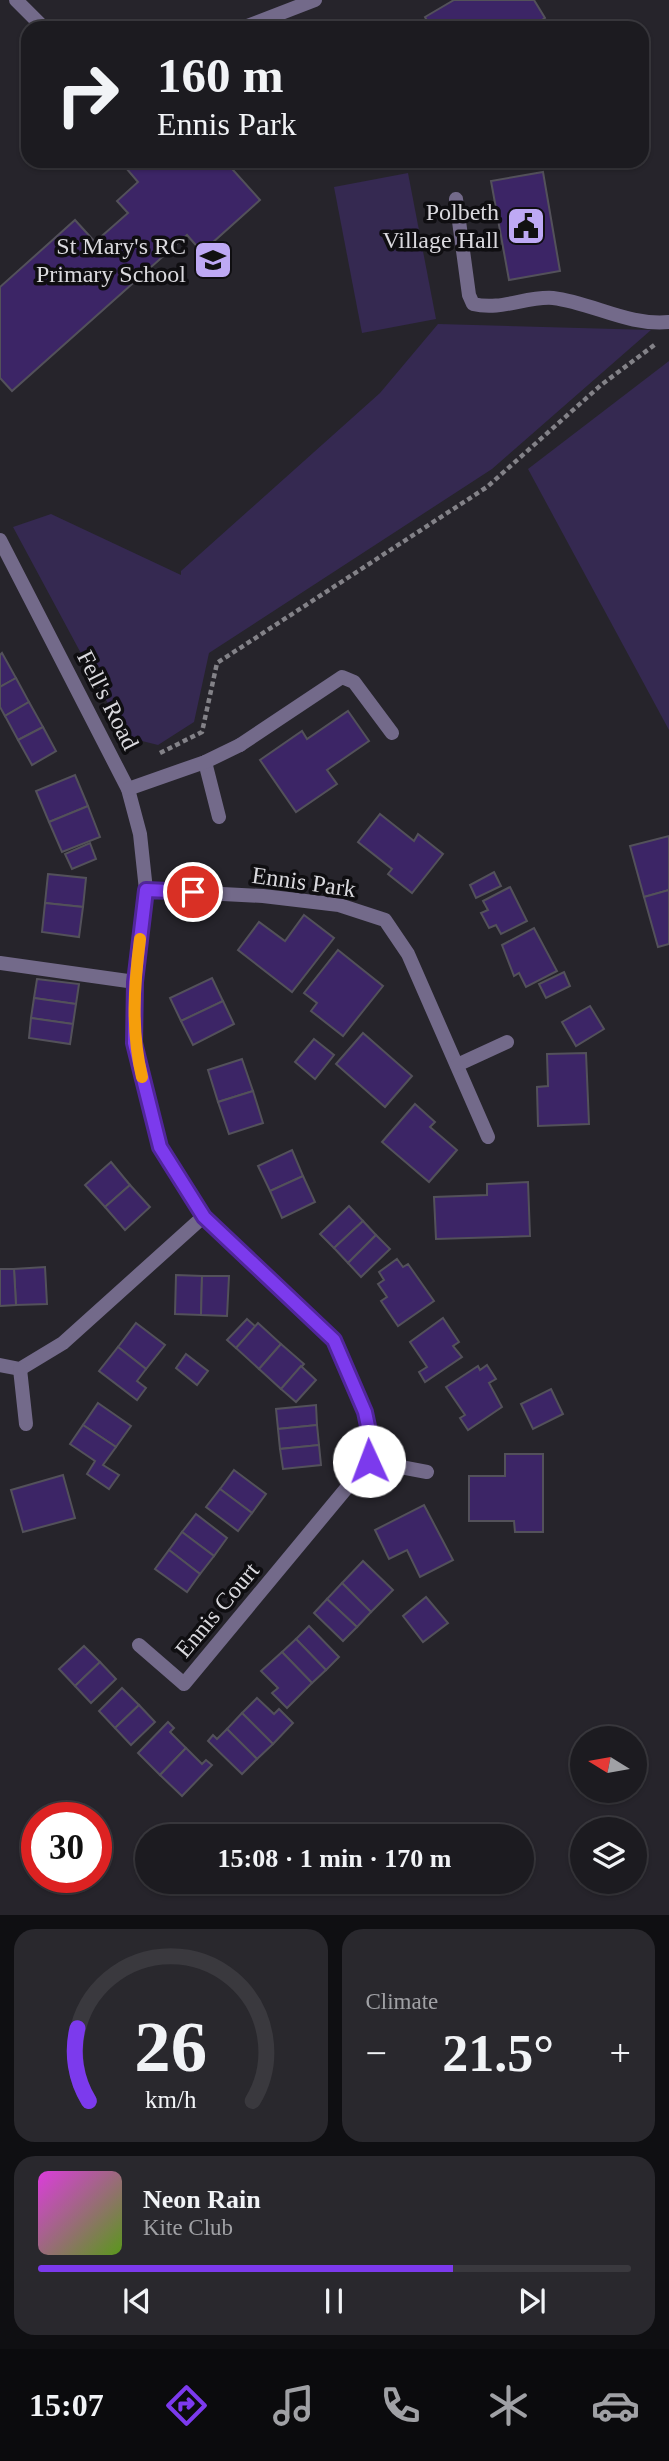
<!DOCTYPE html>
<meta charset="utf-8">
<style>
body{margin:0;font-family:"Times New Roman",serif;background:#29282d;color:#f1f3f6;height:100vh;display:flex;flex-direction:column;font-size:26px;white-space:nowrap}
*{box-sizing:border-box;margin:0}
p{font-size:23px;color:#a0a1a5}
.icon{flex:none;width:38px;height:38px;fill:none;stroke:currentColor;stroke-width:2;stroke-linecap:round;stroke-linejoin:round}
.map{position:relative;height:1915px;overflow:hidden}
.sheet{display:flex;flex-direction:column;gap:14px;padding:14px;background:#0f0f12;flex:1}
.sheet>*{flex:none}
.hud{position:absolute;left:21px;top:21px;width:628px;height:147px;border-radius:21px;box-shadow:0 2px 5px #0004,0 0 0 2px #3a393e;background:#1c1b20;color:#f1f3f6;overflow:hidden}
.needle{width:46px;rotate:281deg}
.tools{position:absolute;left:570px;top:1726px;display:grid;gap:14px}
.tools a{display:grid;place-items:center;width:77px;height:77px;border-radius:50%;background:#1c1b20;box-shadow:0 2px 5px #0004,0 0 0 2px #3a393e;font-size:35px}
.speed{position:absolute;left:21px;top:1802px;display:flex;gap:14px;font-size:35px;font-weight:700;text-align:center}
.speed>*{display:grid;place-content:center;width:91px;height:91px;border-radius:50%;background:#1c1b20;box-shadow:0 2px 5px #0004,0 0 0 2px #3a393e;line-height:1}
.speed .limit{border:10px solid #d22;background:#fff;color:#111}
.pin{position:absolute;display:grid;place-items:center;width:60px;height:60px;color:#fff;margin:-30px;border:4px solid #fff;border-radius:50%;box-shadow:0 2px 7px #0007}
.me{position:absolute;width:77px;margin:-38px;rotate:358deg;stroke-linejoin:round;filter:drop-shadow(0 0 5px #0008)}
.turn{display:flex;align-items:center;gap:24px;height:147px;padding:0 21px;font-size:32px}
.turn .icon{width:91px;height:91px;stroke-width:2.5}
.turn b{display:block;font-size:49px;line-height:60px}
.big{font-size:52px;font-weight:800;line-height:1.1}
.sheet .card{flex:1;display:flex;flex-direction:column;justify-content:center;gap:10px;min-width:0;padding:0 24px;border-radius:21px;background:#29282d}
.sheet .dial{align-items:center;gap:0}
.dial svg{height:182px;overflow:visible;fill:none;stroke:#3a393e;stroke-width:7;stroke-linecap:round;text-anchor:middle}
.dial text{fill:#f1f3f6;stroke:none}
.song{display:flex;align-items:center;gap:21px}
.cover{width:84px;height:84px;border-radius:10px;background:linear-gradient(135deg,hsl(300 70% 55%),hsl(90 70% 35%))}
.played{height:7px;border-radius:4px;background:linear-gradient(90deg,#7c3aed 70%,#3a393e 70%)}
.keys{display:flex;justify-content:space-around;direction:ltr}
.heat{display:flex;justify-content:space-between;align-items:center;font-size:38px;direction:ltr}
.sheet .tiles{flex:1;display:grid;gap:14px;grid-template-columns:1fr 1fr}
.card:last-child{grid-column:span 2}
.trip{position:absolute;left:135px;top:1824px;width:399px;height:70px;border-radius:35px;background:#1c1b20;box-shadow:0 2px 5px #0004,0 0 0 2px #3a393e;font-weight:800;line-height:70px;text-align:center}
.dock{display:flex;height:112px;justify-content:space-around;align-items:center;background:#0b0b0d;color:#a0a1a5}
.dock .icon{width:49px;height:49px}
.dock .active{color:#7c3aed}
.dock b{font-size:32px;color:#f1f3f6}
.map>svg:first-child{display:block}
.green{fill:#352951}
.building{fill:#3c2566;stroke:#53515a;stroke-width:2}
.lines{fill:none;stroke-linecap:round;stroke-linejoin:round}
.path{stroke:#838288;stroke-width:4.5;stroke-dasharray:5 3.5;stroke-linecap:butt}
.service{stroke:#736a8a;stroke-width:14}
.minor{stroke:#736a8a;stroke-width:14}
.route-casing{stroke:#51269a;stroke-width:18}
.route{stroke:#7c3aed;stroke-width:12}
.slow{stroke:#f59e0b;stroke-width:12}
.labels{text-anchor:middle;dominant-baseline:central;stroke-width:7;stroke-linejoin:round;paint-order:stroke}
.poi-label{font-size:24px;fill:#dad9de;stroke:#0f0e11;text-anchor:end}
.street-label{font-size:24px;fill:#dad9de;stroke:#0f0e11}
</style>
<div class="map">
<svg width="669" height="1915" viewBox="0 0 669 1915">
<rect width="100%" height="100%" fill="#26242b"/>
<g class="green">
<path d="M408,173L436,319L362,333L334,187Z"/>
<path d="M438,324L651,330L492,469L209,653L194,722L158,745L126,737L13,527L51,514L181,575V571L380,393Z"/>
<path d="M669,361V730L528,469Z"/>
</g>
<g class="building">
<path d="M454,0H534L545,18L529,28H431L425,17Z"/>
<path d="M120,161H225L260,200L202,252L187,235L12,391L0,378V287L75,220L95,242L128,213L117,201L138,182Z"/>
<path d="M543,172L560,271L509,280L491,181Z"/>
<path d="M2,653L16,678L0,687V655Z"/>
<path d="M16,678L29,702L5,716L0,707V687Z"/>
<path d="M29,702L43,727L18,740L5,716Z"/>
<path d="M348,711L369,741L327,770L337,784L296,812L260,760L302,731L307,739Z"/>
<path d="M43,727L56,751L32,765L18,740Z"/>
<path d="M75,775L88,806L49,822L36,791Z"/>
<path d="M88,806L100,837L62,852L49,822Z"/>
<path d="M380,814L414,841L418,834L443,854L412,893L388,874L392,869L358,842Z"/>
<path d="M669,836V890L644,897L630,846Z"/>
<path d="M90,843L96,859L72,869L65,854Z"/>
<path d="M494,872L501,886L476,898L470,885Z"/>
<path d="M48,874L86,878L83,907L45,903Z"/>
<path d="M510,887L527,921L501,934L496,925L489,928L481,913L488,910L483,901Z"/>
<path d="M669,890V944L658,947L644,897Z"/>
<path d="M45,903L83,907L79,937L42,932Z"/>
<path d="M304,915L334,938L292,992L238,950L259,922L285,941Z"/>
<path d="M534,928L557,971L526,987L519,973L514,976L502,945Z"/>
<path d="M338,950L383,986L343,1036L311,1011L317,1003L304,993Z"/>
<path d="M564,972L570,986L546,998L539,984Z"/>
<path d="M212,978L223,1001L181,1021L170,998Z"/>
<path d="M37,979L79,984L76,1004L34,998Z"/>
<path d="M34,998L76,1004L73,1024L31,1018Z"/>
<path d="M223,1001L234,1024L193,1045L181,1021Z"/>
<path d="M590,1006L604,1029L576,1046L562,1022Z"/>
<path d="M31,1018L73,1024L70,1044L29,1038Z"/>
<path d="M363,1033L412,1076L385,1107L336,1064Z"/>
<path d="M314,1039L334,1055L315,1079L295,1062Z"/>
<path d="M586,1053L589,1124L538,1126L537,1087L548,1086L547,1054Z"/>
<path d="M242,1059L253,1091L218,1102L208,1070Z"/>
<path d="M253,1091L263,1123L229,1134L218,1102Z"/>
<path d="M415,1104L435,1122L430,1127L457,1150L429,1182L382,1142Z"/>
<path d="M292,1150L303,1176L270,1191L258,1166Z"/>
<path d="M111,1162L130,1185L105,1207L85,1185Z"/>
<path d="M303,1176L315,1202L282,1218L270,1191Z"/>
<path d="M528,1182L530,1236L436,1239L434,1197L487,1195V1184Z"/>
<path d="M130,1185L150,1207L125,1230L105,1207Z"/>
<path d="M349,1206L363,1221L334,1248L320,1234Z"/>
<path d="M363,1221L376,1235L348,1263L334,1248Z"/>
<path d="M376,1235L390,1249L361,1277L348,1263Z"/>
<path d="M397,1259L403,1267L408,1264L434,1301L398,1326L381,1301L387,1297L378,1284L384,1280L379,1272Z"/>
<path d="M45,1267L47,1304L16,1305L14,1269Z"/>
<path d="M0,1269H14L16,1305L0,1306Z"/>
<path d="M176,1275L202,1276L201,1315L175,1314Z"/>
<path d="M202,1276H229L227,1316L201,1315Z"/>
<path d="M443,1318L459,1342L453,1346L462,1357L425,1382L419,1372L427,1367L410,1342Z"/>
<path d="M247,1319L256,1327L236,1348L227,1340Z"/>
<path d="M136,1323L165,1345L146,1369L118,1347Z"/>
<path d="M258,1323L281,1344L259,1369L236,1348Z"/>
<path d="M281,1344L304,1364L281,1389L259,1369Z"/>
<path d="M118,1347L146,1369L137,1381L146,1388L137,1400L99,1371Z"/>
<path d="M186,1354L208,1371L197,1385L176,1368Z"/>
<path d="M487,1365L496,1379L489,1383L502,1407L468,1430L460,1418L465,1415L446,1387L478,1366L480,1370Z"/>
<path d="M301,1366L316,1380L296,1402L281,1389Z"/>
<path d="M551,1389L563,1414L533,1429L521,1404Z"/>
<path d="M98,1403L131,1426L116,1447L83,1425Z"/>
<path d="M316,1405L317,1425L278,1429L276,1409Z"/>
<path d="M83,1425L116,1447L103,1465L119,1475L109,1489L87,1474L95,1461L70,1444Z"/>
<path d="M317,1425L319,1445L280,1449L278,1429Z"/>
<path d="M319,1445L321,1465L283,1469L280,1449Z"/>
<path d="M505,1454H543V1532H515L514,1521H469V1476H505Z"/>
<path d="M234,1470L266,1494L252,1513L220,1489Z"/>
<path d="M63,1475L75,1518L23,1532L11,1490Z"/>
<path d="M220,1489L252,1513L238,1531L206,1507Z"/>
<path d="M424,1505L453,1560L420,1577L407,1550L389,1559L375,1530Z"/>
<path d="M196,1514L227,1538L214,1556L182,1532Z"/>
<path d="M182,1532L214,1556L200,1574L169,1550Z"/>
<path d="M169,1550L200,1574L187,1592L155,1569Z"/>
<path d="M363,1561L393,1590L371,1612L342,1583Z"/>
<path d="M342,1583L371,1612L357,1627L327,1599Z"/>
<path d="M426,1597L448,1623L423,1642L403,1616Z"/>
<path d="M327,1599L357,1627L343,1641L314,1613Z"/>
<path d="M309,1626L339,1657L326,1670L296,1639Z"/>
<path d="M296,1639L326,1670L312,1683L282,1652Z"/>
<path d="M84,1646L100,1662L75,1686L59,1669Z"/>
<path d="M282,1652L312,1683L287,1708L272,1693L278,1688L261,1671Z"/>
<path d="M100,1662L116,1679L91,1703L75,1686Z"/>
<path d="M122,1688L139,1705L115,1728L99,1711Z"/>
<path d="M257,1698L274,1714L279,1709L293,1723L273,1744L242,1713Z"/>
<path d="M139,1705L155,1722L131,1745L115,1728Z"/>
<path d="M242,1713L273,1744L257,1759L227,1729Z"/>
<path d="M168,1722L174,1728L170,1732L186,1748L160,1775L138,1753Z"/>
<path d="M227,1729L257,1759L242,1774L208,1741L213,1735L217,1739Z"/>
<path d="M186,1748L202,1764L206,1760L212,1765L182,1796L160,1775Z"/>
</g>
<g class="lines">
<path class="path" d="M160,753L202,732L217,663L487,487L601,385L657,343"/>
<g class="service">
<path d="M16,0L44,28"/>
<path d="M242,28L315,0"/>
<path d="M456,199L469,295L473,304C501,311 526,296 553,298C593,303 628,326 669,322"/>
<path d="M240,745L342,677L354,682L392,733"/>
<path d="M205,762L219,817"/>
</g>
<g class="minor">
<path d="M0,540L128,789L140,834L146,890L135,982L134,1043L160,1147L203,1217L333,1340L365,1412L372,1449L369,1461L184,1684L139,1645"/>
<path d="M128,789L205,762L240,745"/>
<path d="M146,890L263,896L339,905L385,920L408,954L488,1137"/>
<path d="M0,963L135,982"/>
<path d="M457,1065L507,1042"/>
<path d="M0,1365L20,1369L63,1343L203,1217"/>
<path d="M20,1369L26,1424"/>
<path d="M369,1461L427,1472"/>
</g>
</g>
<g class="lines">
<defs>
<path id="route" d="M193,892L146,890L135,982L134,1043L160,1147L204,1217L334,1340L365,1412L373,1450L369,1461"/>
</defs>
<use href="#route" class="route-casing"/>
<use href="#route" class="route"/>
<path class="slow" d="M140,939C134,986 131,1031 142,1077"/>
</g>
<defs>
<symbol id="civic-square" viewBox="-11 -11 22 22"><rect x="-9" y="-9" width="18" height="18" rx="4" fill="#bea9f4" stroke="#0f0e11"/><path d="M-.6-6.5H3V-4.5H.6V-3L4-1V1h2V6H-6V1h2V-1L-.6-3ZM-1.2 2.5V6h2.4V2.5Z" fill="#111"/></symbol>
<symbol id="school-square" viewBox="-11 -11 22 22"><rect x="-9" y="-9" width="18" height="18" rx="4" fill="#bea9f4" stroke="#0f0e11"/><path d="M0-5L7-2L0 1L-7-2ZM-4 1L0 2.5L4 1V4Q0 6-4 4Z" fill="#111"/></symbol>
</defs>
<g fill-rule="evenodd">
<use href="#civic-square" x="504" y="204" width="44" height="44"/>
<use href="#school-square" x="191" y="238" width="44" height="44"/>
</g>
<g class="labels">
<g class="poi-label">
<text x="499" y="212">Polbeth<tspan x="499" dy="28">Village Hall</tspan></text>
<text x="186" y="246">St Mary's RC<tspan x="186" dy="28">Primary School</tspan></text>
</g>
<g class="street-label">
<text transform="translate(108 700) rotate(63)">Fell's Road</text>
<text transform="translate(304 882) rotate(8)">Ennis Park</text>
<text transform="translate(217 1610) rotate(-50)">Ennis Court</text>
</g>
</g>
</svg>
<div class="tools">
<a><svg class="needle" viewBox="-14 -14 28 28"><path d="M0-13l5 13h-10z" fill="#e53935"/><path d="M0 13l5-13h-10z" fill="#a0a1a5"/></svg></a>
<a><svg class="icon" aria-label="layers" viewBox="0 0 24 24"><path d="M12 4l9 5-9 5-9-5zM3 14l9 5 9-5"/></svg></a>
</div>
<div class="speed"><div class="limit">30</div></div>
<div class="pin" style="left:193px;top:892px;background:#d93025"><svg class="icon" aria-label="arrive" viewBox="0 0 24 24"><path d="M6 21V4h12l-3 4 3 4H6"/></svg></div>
<svg class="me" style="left:369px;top:1461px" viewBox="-20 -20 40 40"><circle r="19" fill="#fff"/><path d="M0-13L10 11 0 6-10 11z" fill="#7c3aed"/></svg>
<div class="trip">15:08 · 1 min · 170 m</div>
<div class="hud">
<div class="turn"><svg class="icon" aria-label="right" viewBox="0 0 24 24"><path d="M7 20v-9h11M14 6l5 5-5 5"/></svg><div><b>160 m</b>Ennis Park</div></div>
</div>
</div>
<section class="sheet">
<div class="tiles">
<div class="card dial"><svg viewBox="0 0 100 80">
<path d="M14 69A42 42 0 1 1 86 69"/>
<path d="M14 69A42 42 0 0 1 9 37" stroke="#7c3aed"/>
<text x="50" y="56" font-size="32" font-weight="700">26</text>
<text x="50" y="72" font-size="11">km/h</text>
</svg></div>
<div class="card"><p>Climate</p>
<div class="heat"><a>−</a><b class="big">21.5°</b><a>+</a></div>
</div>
<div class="card">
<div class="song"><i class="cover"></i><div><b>Neon Rain</b><p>Kite Club</p></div></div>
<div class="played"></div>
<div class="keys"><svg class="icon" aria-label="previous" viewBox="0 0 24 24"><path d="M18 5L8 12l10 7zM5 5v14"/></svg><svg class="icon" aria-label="pause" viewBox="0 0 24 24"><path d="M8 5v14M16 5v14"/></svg><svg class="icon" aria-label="next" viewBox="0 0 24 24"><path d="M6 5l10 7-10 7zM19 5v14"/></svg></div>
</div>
</div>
</section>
<nav class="dock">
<b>15:07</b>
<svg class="icon active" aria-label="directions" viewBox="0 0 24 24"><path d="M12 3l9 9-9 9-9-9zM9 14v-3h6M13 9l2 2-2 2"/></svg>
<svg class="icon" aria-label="music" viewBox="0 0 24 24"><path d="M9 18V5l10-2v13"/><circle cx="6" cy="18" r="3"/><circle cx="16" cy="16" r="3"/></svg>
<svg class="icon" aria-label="phone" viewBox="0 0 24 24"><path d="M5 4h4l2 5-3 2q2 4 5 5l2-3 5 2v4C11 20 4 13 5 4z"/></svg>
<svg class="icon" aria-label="climate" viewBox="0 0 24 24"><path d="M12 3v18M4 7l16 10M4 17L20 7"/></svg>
<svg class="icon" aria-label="car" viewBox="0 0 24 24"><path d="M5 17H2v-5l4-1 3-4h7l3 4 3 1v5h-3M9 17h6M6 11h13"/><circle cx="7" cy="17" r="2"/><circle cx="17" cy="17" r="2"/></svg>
</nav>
